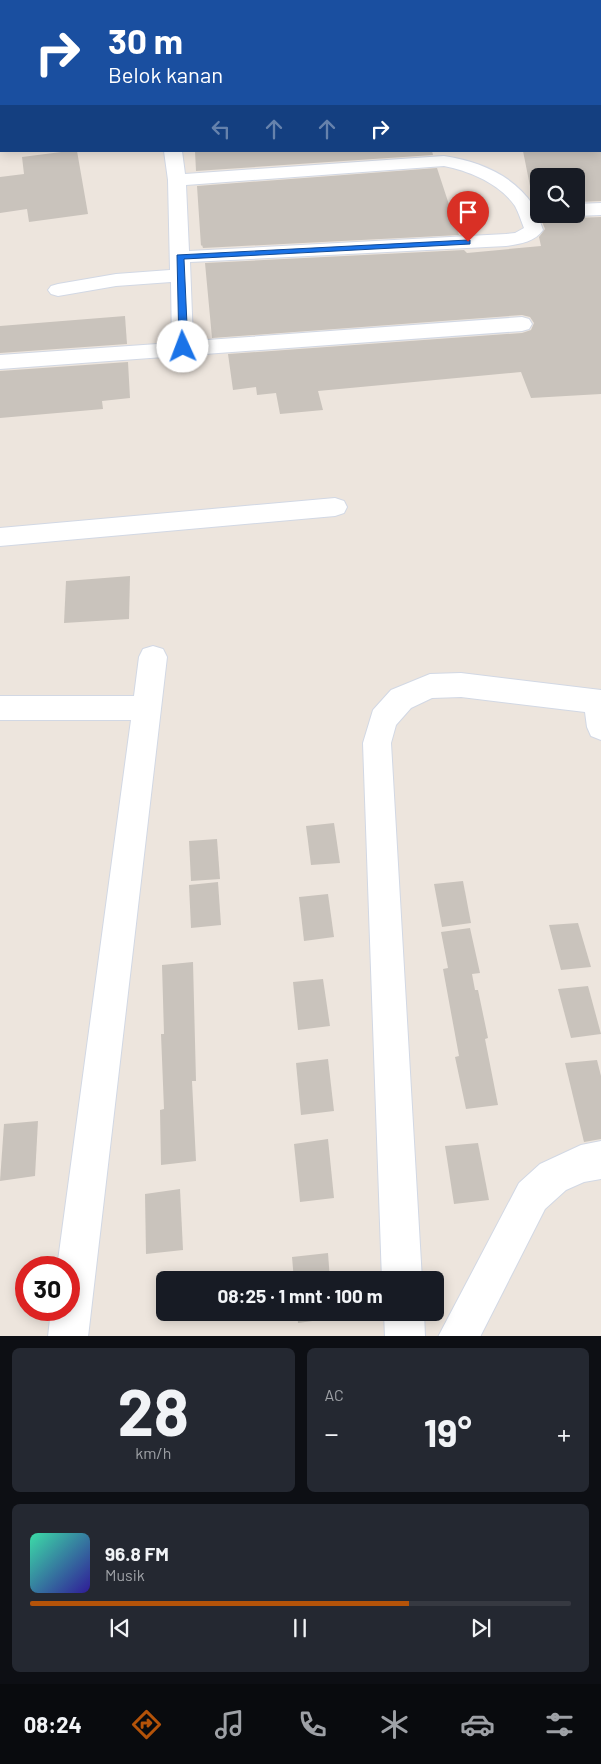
<!DOCTYPE html>
<html lang="id">
<meta charset="utf-8">
<style>
body{margin:0;font-family:Barlow,sans-serif;background:#242831;color:#f1f3f6;height:100vh;display:flex;flex-direction:column;font-size:19px;white-space:nowrap}
*{box-sizing:border-box;margin:0}
p{font-size:16px;color:#9ea1a6}
.icon{flex:none;width:28px;height:28px;fill:none;stroke:currentColor;stroke-width:2;stroke-linecap:round;stroke-linejoin:round}
.map{position:relative;height:1336px;overflow:hidden}
.panel{display:flex;flex-direction:column;gap:12px;padding:12px;background:#0d0f14;flex:1}
.panel>*{flex:none}
.guide{position:absolute;left:0px;top:0px;width:601px;height:152px;box-shadow:0 2px 12px #0003;background:#1a4fa0;color:#fff;overflow:hidden}
.buttons{position:absolute;left:530px;top:168px;display:grid;gap:10px}
.buttons a{display:grid;place-items:center;width:55px;height:55px;border-radius:8px;background:#171b24;box-shadow:0 2px 12px #0003;font-size:25px}
.speed{position:absolute;left:15px;top:1256px;display:flex;gap:10px;font-size:25px;font-weight:700;text-align:center}
.speed>*{display:grid;place-content:center;width:65px;height:65px;border-radius:50%;background:#171b24;box-shadow:0 2px 12px #0003;line-height:1}
.speed .limit{border:8px solid #d22;background:#fff;color:#111}
.pin{position:absolute;display:grid;place-items:center;width:42px;height:42px;color:#fff;margin:-51px -21px;border-radius:50% 50% 50% 0;rotate:-45deg;box-shadow:0 0 5px #0007}
.pin .icon{rotate:45deg}
.me{position:absolute;width:55px;margin:-28px;rotate:358deg;stroke-linejoin:round;filter:drop-shadow(0 0 4px #0008)}
.turn{display:flex;align-items:center;gap:18px;height:105px;padding:0 25px;font-size:22px}
.turn .icon{width:65px;height:65px;stroke-width:2.5}
.turn b{display:block;font-size:35px;line-height:42px}
.lanes{display:flex;align-items:center;height:48px;padding:0 25px;background:#0003;justify-content:center;gap:25px;direction:ltr}
.lanes .off{opacity:.35}
.big{font-size:38px;font-weight:700;line-height:1.1}
.panel .tile{flex:1;display:flex;flex-direction:column;justify-content:center;gap:8px;min-width:0;padding:0 18px;border-radius:8px;background:#242831}
.panel .dial{align-items:center;gap:0}
.dial b{font-size:65px;line-height:1}
.song{display:flex;align-items:center;gap:15px}
.cover{width:60px;height:60px;border-radius:8px;background:linear-gradient(135deg,hsl(160 70% 55%),hsl(250 70% 35%))}
.played{height:5px;border-radius:2px;background:linear-gradient(90deg,#b45309 70%,#363941 70%)}
.keys{display:flex;justify-content:space-around;direction:ltr}
.heat{display:flex;justify-content:space-between;align-items:center;font-size:28px;direction:ltr}
.panel .tiles{flex:1;display:grid;gap:12px;grid-template-columns:1fr 1fr}
.tile:last-child{grid-column:span 2}
.trip{position:absolute;left:156px;top:1271px;width:288px;height:50px;border-radius:8px;background:#171b24;box-shadow:0 2px 12px #0003;font-weight:700;line-height:50px;text-align:center}
.dock{display:flex;height:80px;justify-content:space-around;align-items:center;background:#090b0e;color:#9ea1a6}
.dock .icon{width:35px;height:35px}
.dock .on{color:#b45309}
.dock b{font-size:22px;color:#f1f3f6}
.map>svg:first-child{display:block}
.building{fill:#c9c3bc}
.lines{fill:none;stroke-linecap:round;stroke-linejoin:round}
.street-casing{stroke:#d2d8e4;stroke-width:2}
.secondary-casing{stroke:#d2d8e4;stroke-width:2}
.street{fill:#fff;fill-rule:evenodd}
.secondary{fill:#fff;fill-rule:evenodd}
.route{fill:#1a73e8;stroke:#114b97}
</style>
<div class="map">
<svg width="601" height="1337" viewBox="0 0 601 1337">
<rect width="100%" height="100%" fill="#ede5dd"/>
<g class="building">
<path d="M69,151H77L88,214L29,222L27,209L0,213V177L24,174L22,157Z"/>
<path d="M195,151H432L433,155L196,171Z"/>
<path d="M523,151H601V201L576,202V176H539V213L533,201Z"/>
<path d="M437,168L459,235L203,248L202,245L201,246L197,186Z"/>
<path d="M539,214H567L576,218L601,217V394L531,398L521,372L318,391L323,410L280,414L276,393L257,395L256,387L233,390L228,354L522,333L531,330L534,323L530,317L522,315L212,338L205,263L464,250L467,253L541,246L539,237L545,229Z"/>
<path d="M125,316L127,344L0,353V326Z"/>
<path d="M128,362L130,398L102,401L103,409L0,418V371Z"/>
<path d="M130,576L129,619L64,623L66,581Z"/>
<path d="M334,823L340,863L311,865L306,826Z"/>
<path d="M217,839L220,879L191,881L189,841Z"/>
<path d="M463,881L471,923L442,927L434,884Z"/>
<path d="M218,882L221,925L191,928L189,885Z"/>
<path d="M328,894L334,937L304,941L299,897Z"/>
<path d="M578,923L591,967L561,970L549,925Z"/>
<path d="M470,928L480,973L472,974L475,990H478L488,1038L485,1039L498,1105L466,1109L455,1057L459,1056L443,969L448,968L441,932Z"/>
<path d="M193,962L196,1081H192L196,1161L161,1165L160,1110L164,1109L161,1034H164L162,965Z"/>
<path d="M323,979L330,1026L298,1030L293,982Z"/>
<path d="M588,986L601,1034L571,1038L558,989Z"/>
<path d="M328,1059L334,1111L301,1115L296,1063Z"/>
<path d="M597,1060L601,1076V1139L584,1142L565,1063Z"/>
<path d="M38,1121L35,1176L0,1181L4,1124Z"/>
<path d="M328,1139L334,1198L300,1202L294,1144Z"/>
<path d="M478,1143L489,1200L454,1204L445,1146Z"/>
<path d="M180,1189L183,1250L146,1254L145,1194Z"/>
<path d="M328,1253L330,1280H294L292,1257Z"/>
<path d="M297,1312H334V1318L298,1323Z"/>
</g>
<g class="lines">
<defs>
<g id="street">
<rect x="600" y="31" width="1" height="10"/>
<path d="M164,151H182L185,174L444,156C478,161 513,175 533,205C537,213 540,222 543,230C535,242 519,244 506,246L190,262L193,341L522,317L529,319L532,324L529,329L522,331L0,369V355L172,343L171,282L116,286L58,296L51,294L48,290L51,286L58,284L116,274L170,270L168,180ZM444,166C470,171 500,184 515,206C519,213 521,221 524,228L515,233L506,234L189,251L186,185Z"/>
<path d="M601,203V215L576,216L569,214H576V204Z"/>
<path d="M335,498L344,501L347,507L344,513L335,516L0,546V528Z"/>
<path d="M153,646L163,649L167,657L88,1337H48L51,1310H69V1268H57L131,720H0V696H134L139,657L143,649Z"/>
<path d="M461,673L601,690V740L591,736L587,727L585,712L461,697L432,698L411,708L396,725L391,743L422,1280H382L363,743L373,710L391,690L430,674Z"/>
<path d="M601,1141V1179L584,1182L566,1190L545,1209L480,1337H438L519,1183L540,1164L581,1145Z"/>
<path d="M384,1312H424L425,1337H385Z"/>
</g>
<rect id="secondary" x="0" y="97" width="1" height="10"/>
</defs>
<use href="#street" class="street-casing"/>
<use href="#secondary" class="secondary-casing"/>
<use href="#street" class="street"/>
<use href="#secondary" class="secondary"/>
</g>
<path class="route" d="M468,240H470V244L184,259L188,347L183,350L179,347L177,255Z"/>
</svg>
<div class="buttons">
<a><svg class="icon" aria-label="search" viewBox="0 0 24 24"><circle cx="10" cy="10" r="6"/><path d="M15 15l6 6"/></svg></a>
</div>
<div class="speed"><div class="limit">30</div></div>
<div class="pin" style="left:468px;top:242px;background:#d93025"><svg class="icon" aria-label="arrive" viewBox="0 0 24 24"><path d="M6 21V4h12l-3 4 3 4H6"/></svg></div>
<svg class="me" style="left:183px;top:347px" viewBox="-20 -20 40 40"><circle r="19" fill="#fff"/><path d="M0-13L10 11 0 6-10 11z" fill="#1a73e8"/></svg>
<div class="trip">08:25 · 1 mnt · 100 m</div>
<div class="guide">
<div class="turn"><svg class="icon" aria-label="right" viewBox="0 0 24 24"><path d="M7 20v-9h11M14 6l5 5-5 5"/></svg><div><b>30 m</b>Belok kanan</div></div>
<div class="lanes"><svg class="icon off" aria-label="left" viewBox="0 0 24 24"><path d="M17 20v-9H6M10 6l-5 5 5 5"/></svg><svg class="icon off" aria-label="ahead" viewBox="0 0 24 24"><path d="M12 20V5M6 11l6-6 6 6"/></svg><svg class="icon off" aria-label="ahead" viewBox="0 0 24 24"><path d="M12 20V5M6 11l6-6 6 6"/></svg><svg class="icon" aria-label="right" viewBox="0 0 24 24"><path d="M7 20v-9h11M14 6l5 5-5 5"/></svg></div>
</div>
</div>
<section class="panel">
<div class="tiles">
<div class="tile dial"><b>28</b><p>km/h</p></div>
<div class="tile"><p>AC</p>
<div class="heat"><a>−</a><b class="big">19°</b><a>+</a></div>
</div>
<div class="tile">
<div class="song"><i class="cover"></i><div><b>96.8 FM</b><p>Musik</p></div></div>
<div class="played"></div>
<div class="keys"><svg class="icon" aria-label="previous" viewBox="0 0 24 24"><path d="M18 5L8 12l10 7zM5 5v14"/></svg><svg class="icon" aria-label="pause" viewBox="0 0 24 24"><path d="M8 5v14M16 5v14"/></svg><svg class="icon" aria-label="next" viewBox="0 0 24 24"><path d="M6 5l10 7-10 7zM19 5v14"/></svg></div>
</div>
</div>
</section>
<nav class="dock">
<b>08:24</b>
<svg class="icon on" aria-label="directions" viewBox="0 0 24 24"><path d="M12 3l9 9-9 9-9-9zM9 14v-3h6M13 9l2 2-2 2"/></svg>
<svg class="icon" aria-label="music" viewBox="0 0 24 24"><path d="M9 18V5l10-2v13"/><circle cx="6" cy="18" r="3"/><circle cx="16" cy="16" r="3"/></svg>
<svg class="icon" aria-label="phone" viewBox="0 0 24 24"><path d="M5 4h4l2 5-3 2q2 4 5 5l2-3 5 2v4C11 20 4 13 5 4z"/></svg>
<svg class="icon" aria-label="climate" viewBox="0 0 24 24"><path d="M12 3v18M4 7l16 10M4 17L20 7"/></svg>
<svg class="icon" aria-label="car" viewBox="0 0 24 24"><path d="M5 17H2v-5l4-1 3-4h7l3 4 3 1v5h-3M9 17h6M6 11h13"/><circle cx="7" cy="17" r="2"/><circle cx="17" cy="17" r="2"/></svg>
<svg class="icon" aria-label="filters" viewBox="0 0 24 24"><path d="M4 7h16M4 17h16"/><circle cx="9" cy="7" r="2"/><circle cx="15" cy="17" r="2"/></svg>
</nav>
